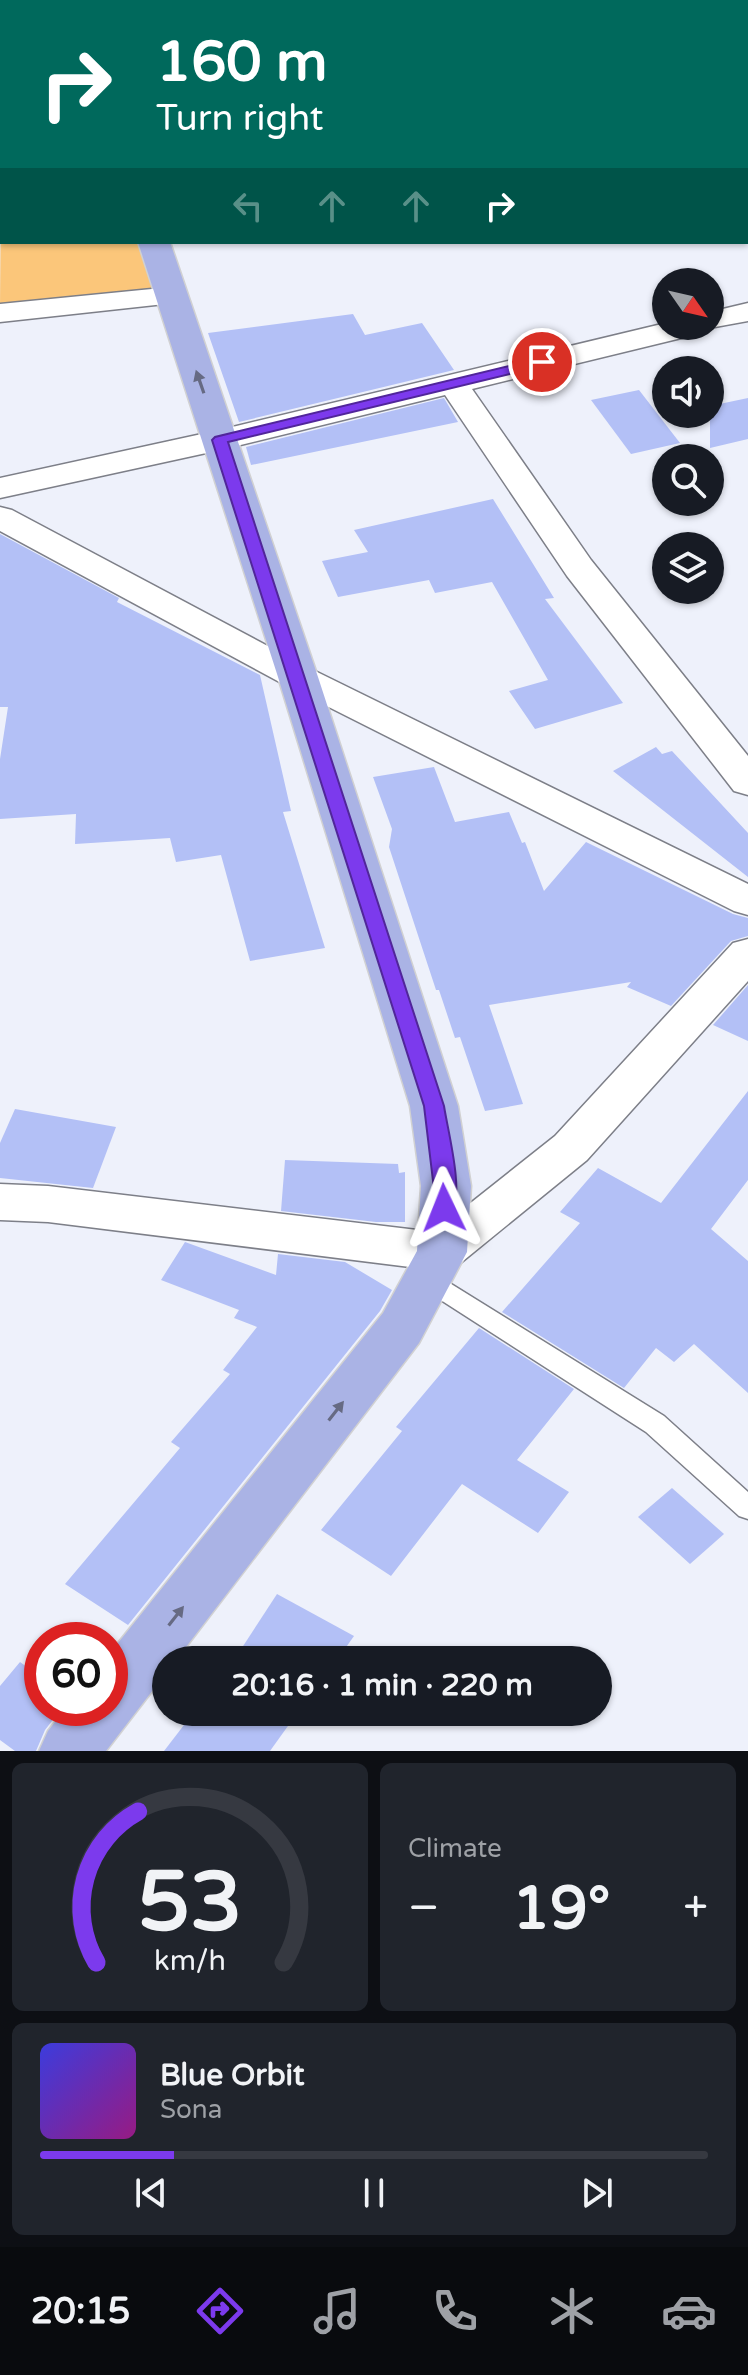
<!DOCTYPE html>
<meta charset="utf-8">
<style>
body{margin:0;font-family:"Varela Round",sans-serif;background:#20242c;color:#f1f3f6;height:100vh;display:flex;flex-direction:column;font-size:30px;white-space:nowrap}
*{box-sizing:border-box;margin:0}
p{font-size:26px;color:#9ea1a6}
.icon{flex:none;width:44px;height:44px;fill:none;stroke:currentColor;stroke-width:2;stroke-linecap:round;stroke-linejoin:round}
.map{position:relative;height:1751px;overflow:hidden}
.side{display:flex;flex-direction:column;gap:12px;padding:12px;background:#0d0f14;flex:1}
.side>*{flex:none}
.banner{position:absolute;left:0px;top:0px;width:748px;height:244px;box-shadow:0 2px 6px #0004;background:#00695c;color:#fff;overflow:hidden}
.needle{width:52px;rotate:124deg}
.controls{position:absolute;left:652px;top:268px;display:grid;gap:16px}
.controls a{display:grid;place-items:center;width:72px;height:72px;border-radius:50%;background:#171b24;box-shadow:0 2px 6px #0004;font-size:40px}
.speed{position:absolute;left:24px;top:1622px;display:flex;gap:16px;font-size:40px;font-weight:700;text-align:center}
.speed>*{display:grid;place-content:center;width:104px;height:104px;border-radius:50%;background:#171b24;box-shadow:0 2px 6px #0004;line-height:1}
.speed .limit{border:12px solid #d22;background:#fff;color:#111}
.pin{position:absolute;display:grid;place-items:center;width:68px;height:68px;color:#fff;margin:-34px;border:4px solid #fff;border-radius:50%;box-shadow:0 2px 8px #0007}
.me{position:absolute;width:88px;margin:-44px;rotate:358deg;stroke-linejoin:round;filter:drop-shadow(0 0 6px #0008)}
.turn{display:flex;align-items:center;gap:28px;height:168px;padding:0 24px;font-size:36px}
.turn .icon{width:104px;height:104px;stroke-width:2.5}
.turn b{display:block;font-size:56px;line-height:68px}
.lanes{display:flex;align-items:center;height:76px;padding:0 24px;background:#0003;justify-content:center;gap:40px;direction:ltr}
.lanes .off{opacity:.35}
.big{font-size:60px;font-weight:800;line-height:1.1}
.side .card{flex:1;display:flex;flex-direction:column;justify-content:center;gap:12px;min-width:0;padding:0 28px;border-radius:12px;background:#20242c}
.side .dial{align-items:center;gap:0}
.dial svg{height:208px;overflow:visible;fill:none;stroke:#363941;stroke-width:7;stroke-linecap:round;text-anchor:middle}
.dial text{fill:#f1f3f6;stroke:none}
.song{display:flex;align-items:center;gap:24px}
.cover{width:96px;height:96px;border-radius:12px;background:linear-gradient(135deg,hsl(240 70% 55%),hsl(310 70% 35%))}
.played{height:8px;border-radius:4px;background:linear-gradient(90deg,#7c3aed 20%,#363941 20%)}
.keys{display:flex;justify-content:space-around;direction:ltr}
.heat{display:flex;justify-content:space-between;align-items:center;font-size:44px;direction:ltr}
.side .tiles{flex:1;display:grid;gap:12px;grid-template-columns:1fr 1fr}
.card:last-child{grid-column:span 2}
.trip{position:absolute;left:152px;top:1646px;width:460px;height:80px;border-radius:40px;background:#171b24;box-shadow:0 2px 6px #0004;font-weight:800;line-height:80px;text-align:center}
.dock{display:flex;height:128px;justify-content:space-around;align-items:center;background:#090b0e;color:#9ea1a6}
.dock .icon{width:56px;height:56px}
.dock .on{color:#7c3aed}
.dock b{font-size:36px;color:#f1f3f6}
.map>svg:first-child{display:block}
.green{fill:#fbc67a}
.building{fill:#b3c0f6}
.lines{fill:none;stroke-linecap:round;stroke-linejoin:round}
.lane-casing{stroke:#7d7f88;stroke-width:3}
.street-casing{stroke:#7d7f88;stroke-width:3}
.primary-casing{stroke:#d1d1d2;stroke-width:3}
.lane{fill:#fff;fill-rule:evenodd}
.street{fill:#fff;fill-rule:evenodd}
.primary{fill:#aab3e5;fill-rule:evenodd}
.oneway{fill:#666a83}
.route{fill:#7c3aed;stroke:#51269a;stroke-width:2}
</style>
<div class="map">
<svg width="748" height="1751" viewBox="0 0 748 1751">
<rect width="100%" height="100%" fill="#eef1fb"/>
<path class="green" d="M2,49V242H142L157,291L0,307Z"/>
<g class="building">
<path d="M353,314L365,335L422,323L454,370L239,422L208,333Z"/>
<path d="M639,390L680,443L631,454L591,400Z"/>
<path d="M444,398L458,422L251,465L246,447Z"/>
<path d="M748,398V439L710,448V406Z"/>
<path d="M493,499L554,598L545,599L623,703L535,729L509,691L548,680L492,582L435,593L429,580L338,597L322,561L368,552L354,530Z"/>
<path d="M0,534L119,598L117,602L260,675L291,811L283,812L325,948L250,961L221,855L176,862L170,838L75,844L76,814L0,819V759L8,707H0Z"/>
<path d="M656,747L662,754L672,751L748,833V877L613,771Z"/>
<path d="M434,767L455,822L509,812L522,843L525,842L544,891L586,842L733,914L748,918V936L731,941L671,1006L627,987L631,982L489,1005L523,1104L485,1111L460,1037L455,1038L439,990H436L389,847L392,829L373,777Z"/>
<path d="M748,985V1041L713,1025Z"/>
<path d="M748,1091V1180L711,1229L748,1261V1393L694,1344L674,1362L656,1348L624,1388L502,1312L580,1223L560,1212L598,1168L661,1203Z"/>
<path d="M15,1109L116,1127L93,1188L0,1178V1143Z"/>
<path d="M285,1160L398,1164L399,1173L405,1172V1222H376L281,1211Z"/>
<path d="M185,1242L276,1275L278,1254L345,1262L392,1290L380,1311L128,1625L65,1584L180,1448L171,1442L230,1374L223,1370L257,1327L234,1318L239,1310L161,1280Z"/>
<path d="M479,1328L574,1389L517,1460L569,1492L538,1533L462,1484L391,1576L321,1530L402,1431L396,1427Z"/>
<path d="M672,1488L724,1534L690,1564L638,1517Z"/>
<path d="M277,1594L354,1636L337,1660H234Z"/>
<path d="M20,1662L42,1678V1708H62L45,1730L36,1751H15L0,1740V1686Z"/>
<path d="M194,1712H298L270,1751H164Z"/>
</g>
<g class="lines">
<defs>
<path id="lane" d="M427,1269L664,1416L748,1492V1519L739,1516L646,1432L419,1286L415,1279L419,1272Z"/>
<g id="street">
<path d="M537,0H563L564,2H538Z"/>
<rect x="0" y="61" width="2" height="16"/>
<rect x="746" y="112" width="2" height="16"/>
<path d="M172,287L183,290L187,296L183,302L0,322V304Z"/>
<path d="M748,303V321L704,329L702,333L472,389L591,560L748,756V795L734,791L567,576L445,395L220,450L0,498V478L220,430L666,323V326H710V312Z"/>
<path d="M0,507L12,510L311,669L748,884V915L734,911L285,685L0,531Z"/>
<path d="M748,939V981L587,1160L458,1265L442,1271L48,1222L0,1220V1184L48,1186L434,1232L555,1136L733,943Z"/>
</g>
<g id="primary">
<path d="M0,0H16L2,2L0,15Z"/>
<path d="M59,0H87L88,2H60Z"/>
<path d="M138,242H170L318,677L458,1106L471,1186L467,1252L419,1343L176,1660H166V1673L106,1751H39L48,1731L66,1708H110V1653L383,1313L417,1251L421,1186L410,1106L278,677Z"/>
</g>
</defs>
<use href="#lane" class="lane-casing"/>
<use href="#street" class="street-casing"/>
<use href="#primary" class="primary-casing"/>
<use href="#lane" class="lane"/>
<use href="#street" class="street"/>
<use href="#primary" class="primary"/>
</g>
<defs><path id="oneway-solid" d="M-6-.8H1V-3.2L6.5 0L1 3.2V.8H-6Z" transform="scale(2)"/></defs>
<g class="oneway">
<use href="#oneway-solid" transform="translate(200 382) rotate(-109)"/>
<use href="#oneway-solid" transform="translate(336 1411) rotate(-52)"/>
<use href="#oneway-solid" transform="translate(176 1616) rotate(-52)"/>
</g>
<path class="route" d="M542,358L549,362L547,365L228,442L444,1106C448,1132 464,1191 452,1214L444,1217L437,1214L424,1106L212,440L215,437Z"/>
</svg>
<div class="controls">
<a><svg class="needle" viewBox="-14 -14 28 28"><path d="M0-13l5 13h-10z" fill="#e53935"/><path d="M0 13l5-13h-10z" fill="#9ea1a6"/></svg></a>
<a><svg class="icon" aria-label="sound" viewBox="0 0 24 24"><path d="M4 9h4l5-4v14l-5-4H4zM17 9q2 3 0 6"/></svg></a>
<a><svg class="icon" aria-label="search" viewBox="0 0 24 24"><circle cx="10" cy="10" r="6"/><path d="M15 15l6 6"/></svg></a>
<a><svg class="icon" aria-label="layers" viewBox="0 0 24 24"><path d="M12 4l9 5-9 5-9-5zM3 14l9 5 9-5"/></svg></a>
</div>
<div class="speed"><div class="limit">60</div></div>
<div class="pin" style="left:542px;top:362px;background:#d93025"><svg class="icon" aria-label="arrive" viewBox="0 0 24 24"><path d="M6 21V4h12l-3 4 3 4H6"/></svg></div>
<svg class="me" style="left:444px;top:1208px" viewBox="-20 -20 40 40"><path d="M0-17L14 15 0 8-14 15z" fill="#7c3aed" stroke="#fff" stroke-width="4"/></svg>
<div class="trip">20:16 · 1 min · 220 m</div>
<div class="banner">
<div class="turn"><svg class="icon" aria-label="right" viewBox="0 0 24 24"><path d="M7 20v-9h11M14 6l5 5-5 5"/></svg><div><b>160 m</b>Turn right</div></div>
<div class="lanes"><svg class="icon off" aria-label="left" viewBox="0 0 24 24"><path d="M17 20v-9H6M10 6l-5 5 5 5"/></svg><svg class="icon off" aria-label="ahead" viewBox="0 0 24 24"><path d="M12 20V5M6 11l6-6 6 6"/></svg><svg class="icon off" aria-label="ahead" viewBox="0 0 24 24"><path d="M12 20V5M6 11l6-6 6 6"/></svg><svg class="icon" aria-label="right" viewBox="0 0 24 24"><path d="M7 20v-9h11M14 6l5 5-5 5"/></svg></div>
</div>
</div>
<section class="side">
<div class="tiles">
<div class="card dial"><svg viewBox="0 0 100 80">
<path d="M14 69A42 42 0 1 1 86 69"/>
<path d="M14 69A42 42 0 0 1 30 11" stroke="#7c3aed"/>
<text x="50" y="56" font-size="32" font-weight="700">53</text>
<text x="50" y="72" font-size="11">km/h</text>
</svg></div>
<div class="card"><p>Climate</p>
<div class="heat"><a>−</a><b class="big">19°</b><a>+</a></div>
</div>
<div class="card">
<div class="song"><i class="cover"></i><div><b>Blue Orbit</b><p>Sona</p></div></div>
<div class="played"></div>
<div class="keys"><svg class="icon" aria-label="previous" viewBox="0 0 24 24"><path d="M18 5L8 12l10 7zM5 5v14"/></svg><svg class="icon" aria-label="pause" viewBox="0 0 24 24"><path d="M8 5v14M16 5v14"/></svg><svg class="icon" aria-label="next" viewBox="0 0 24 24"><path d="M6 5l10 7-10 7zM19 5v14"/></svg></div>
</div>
</div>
</section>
<nav class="dock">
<b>20:15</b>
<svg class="icon on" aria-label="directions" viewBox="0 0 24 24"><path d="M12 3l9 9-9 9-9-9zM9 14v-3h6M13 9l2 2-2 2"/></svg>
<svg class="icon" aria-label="music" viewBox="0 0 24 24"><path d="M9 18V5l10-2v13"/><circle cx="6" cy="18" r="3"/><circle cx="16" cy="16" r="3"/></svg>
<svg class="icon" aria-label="phone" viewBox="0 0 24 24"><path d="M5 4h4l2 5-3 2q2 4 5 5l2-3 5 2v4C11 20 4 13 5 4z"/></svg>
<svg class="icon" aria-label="climate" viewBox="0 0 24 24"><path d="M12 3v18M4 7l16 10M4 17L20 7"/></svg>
<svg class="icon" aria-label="car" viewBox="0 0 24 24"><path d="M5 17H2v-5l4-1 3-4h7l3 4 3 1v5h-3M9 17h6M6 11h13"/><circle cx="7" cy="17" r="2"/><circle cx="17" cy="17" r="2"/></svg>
</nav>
